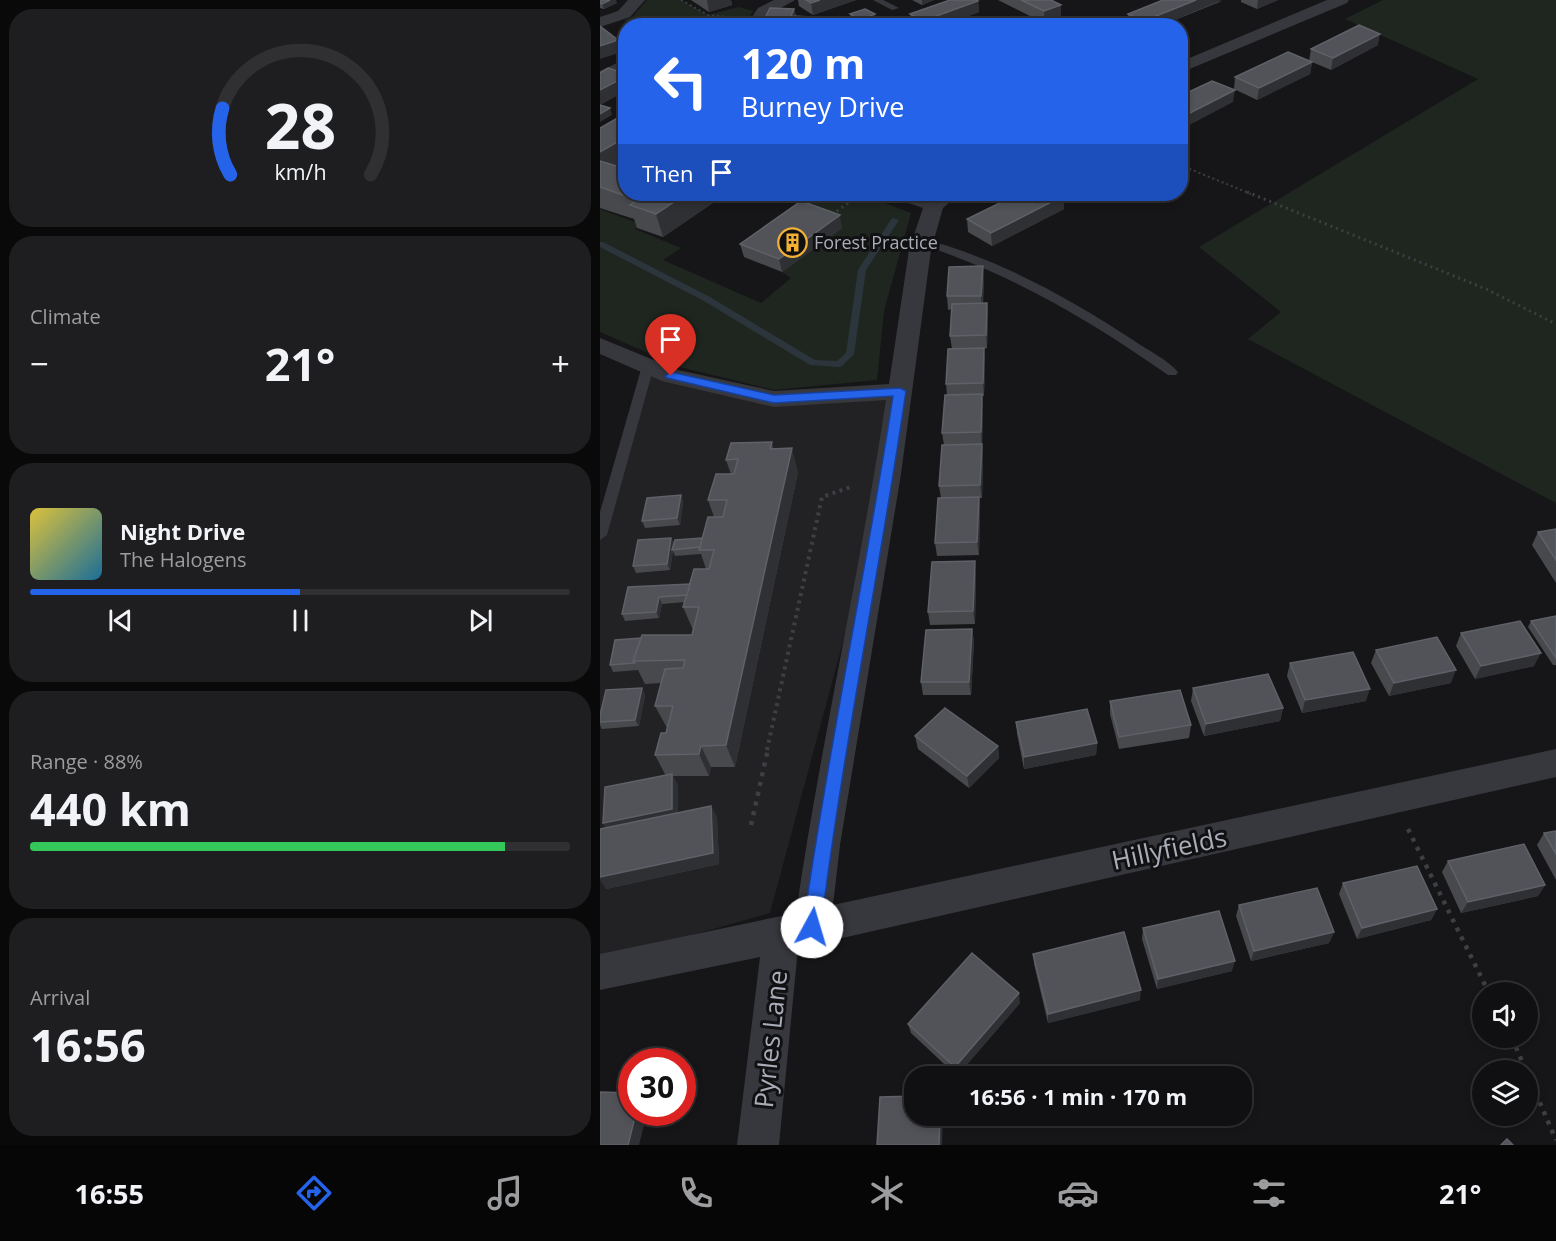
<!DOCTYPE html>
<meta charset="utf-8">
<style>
body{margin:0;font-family:"Open Sans",sans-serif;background:#1e1e20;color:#f1f3f6;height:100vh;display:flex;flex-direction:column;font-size:22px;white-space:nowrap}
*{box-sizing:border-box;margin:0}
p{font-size:20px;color:#9c9d9f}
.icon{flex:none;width:33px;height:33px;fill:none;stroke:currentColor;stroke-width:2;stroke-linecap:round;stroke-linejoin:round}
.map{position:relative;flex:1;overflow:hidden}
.side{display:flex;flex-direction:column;gap:9px;padding:9px;background:#09090a;width:600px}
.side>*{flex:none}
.top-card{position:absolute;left:18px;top:18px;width:570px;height:183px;border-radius:24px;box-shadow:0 3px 9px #0003,0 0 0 2px #303032;background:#2563eb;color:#fff;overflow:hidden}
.buttons{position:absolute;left:872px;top:982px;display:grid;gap:12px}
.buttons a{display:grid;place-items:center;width:66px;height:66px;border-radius:50%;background:#101012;box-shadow:0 3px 9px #0003,0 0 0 2px #303032;font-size:30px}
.speed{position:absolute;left:18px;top:1048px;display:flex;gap:12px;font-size:30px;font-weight:700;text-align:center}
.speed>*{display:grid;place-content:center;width:78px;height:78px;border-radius:50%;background:#101012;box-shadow:0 3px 9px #0003,0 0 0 2px #303032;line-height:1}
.speed .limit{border:9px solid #d22;background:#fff;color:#111}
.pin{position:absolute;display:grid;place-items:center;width:51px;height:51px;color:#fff;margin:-62px -26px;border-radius:50% 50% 50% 0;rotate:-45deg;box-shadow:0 0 6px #0007}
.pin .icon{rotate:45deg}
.me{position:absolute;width:66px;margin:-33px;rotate:6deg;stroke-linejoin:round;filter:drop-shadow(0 0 4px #0008)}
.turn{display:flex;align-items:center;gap:21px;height:126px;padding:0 24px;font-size:27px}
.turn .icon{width:78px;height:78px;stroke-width:2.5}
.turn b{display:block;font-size:42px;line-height:51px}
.then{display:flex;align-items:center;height:57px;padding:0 24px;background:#0003;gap:12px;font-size:22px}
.big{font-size:45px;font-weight:700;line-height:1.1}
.side .widget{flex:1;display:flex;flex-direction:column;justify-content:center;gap:9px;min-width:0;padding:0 21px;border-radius:24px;background:#1e1e20}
.side .dial{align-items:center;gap:0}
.dial svg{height:156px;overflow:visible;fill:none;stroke:#303032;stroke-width:7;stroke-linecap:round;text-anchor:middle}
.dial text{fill:#f1f3f6;stroke:none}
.song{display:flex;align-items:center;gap:18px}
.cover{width:72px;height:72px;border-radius:9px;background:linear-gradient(135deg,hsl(50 70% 55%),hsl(200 70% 35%))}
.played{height:6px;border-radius:3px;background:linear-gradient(90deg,#2563eb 50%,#303032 50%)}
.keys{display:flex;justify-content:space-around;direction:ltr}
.heat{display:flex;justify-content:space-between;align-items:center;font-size:33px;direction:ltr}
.charge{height:9px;border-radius:4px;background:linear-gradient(90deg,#34c759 88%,#303032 0)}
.trip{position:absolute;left:304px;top:1066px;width:348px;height:60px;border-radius:24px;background:#101012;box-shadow:0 3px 9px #0003,0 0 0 2px #303032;font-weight:700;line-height:60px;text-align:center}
.tabs{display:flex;height:96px;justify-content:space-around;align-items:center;background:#060607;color:#9c9d9f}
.tabs .icon{width:42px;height:42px}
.tabs .active{color:#2563eb}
.tabs b{font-size:27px;color:#f1f3f6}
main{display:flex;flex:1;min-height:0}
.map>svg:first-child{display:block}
.built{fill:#222225}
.green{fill:#1e261f}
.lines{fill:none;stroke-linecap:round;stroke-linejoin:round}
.stream{fill:#2c353c;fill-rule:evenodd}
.path-far3{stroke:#3d3f44;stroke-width:2;stroke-dasharray:2 3;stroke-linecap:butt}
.path-far2{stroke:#3d3f44;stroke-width:3;stroke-dasharray:2 4;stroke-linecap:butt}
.path-far1{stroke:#3d3f44;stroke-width:4;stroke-dasharray:3 4.5;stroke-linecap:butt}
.path{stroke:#3d3f44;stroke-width:4.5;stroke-dasharray:4 6;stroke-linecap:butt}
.lane{fill:#37383d;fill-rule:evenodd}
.street{fill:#37383d;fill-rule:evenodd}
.wall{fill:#47494d}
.shaded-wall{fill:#2f3033}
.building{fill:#525359;stroke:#5f6168;stroke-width:1.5}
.route{fill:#2563eb;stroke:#184099;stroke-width:1.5}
.labels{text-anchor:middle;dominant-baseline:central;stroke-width:6;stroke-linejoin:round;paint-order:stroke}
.far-poi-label{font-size:18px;fill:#a8adb8;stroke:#111113;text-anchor:start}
.near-street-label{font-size:26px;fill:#a8adb8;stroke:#111113}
</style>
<main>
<section class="side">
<div class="widget dial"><svg viewBox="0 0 100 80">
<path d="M14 69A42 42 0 1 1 86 69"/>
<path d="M14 69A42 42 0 0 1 10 35" stroke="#2563eb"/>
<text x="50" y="56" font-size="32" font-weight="700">28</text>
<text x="50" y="72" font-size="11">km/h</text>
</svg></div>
<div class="widget"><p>Climate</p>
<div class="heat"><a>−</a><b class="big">21°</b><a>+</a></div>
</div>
<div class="widget">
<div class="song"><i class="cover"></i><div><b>Night Drive</b><p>The Halogens</p></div></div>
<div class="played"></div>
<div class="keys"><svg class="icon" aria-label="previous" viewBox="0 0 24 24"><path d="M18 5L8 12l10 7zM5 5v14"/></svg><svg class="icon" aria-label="pause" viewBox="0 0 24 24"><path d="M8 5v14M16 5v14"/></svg><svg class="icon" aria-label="next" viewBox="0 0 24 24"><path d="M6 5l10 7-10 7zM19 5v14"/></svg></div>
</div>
<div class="widget"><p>Range · 88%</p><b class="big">440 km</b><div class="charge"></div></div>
<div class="widget"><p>Arrival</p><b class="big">16:56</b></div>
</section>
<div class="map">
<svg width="956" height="1145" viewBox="0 0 956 1145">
<rect width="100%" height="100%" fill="#161618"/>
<path class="built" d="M48,366L174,399L300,391L288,474L170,913L0,961V535Z"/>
<g class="green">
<path d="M47,0H81L108,15L139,7L153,11L145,25L32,26L24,20L33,16Z"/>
<path d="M783,0H956V503L648,339L681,312L599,247L878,79L745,19Z"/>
<path d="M222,194H262L311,213L284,311L277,380L174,390L80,367L0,332V209L40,224L35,229L81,248L63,260L161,303L191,278L182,272L204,208Z"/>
</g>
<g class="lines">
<path class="stream" d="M292,218L299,220L266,270L254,354L242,366L239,367L210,365L104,301L0,247V242H3L110,297L215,360L237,361L246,353L258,270Z"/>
<g class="path-far3">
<path d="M81,0L108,15L130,17"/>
<path d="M580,165L651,194"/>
</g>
<g class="path-far2">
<path d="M647,192L886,289L956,324"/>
<path d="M232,215L260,194"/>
</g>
<path class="path-far1" d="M167,750L222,497L253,486"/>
<g class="path">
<path d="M151,825L168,749"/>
<path d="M808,829L889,993"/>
<path d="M912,1038L956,1140"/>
</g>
<g class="lane">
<path d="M273,0H283L299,8L292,10Z"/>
<path d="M324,239C399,259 469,298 533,340C547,350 567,359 578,372L576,375H568C490,320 411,274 320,244L319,242Z"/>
<path d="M48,362L54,366L7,535L0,540V512L42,366Z"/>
</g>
<g class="street">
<path d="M28,0H45L30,17L0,27V17L18,11Z"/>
<path d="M174,0H195L170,14L163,26H146L158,8Z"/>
<path d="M727,0H749L747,3L580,73V62Z"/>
<path d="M26,59V71L0,83V71Z"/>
<path d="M291,194H319L331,197L337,194H359L343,208L331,250L301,474L240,845L233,905L956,749V777L198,948L179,1145H137L160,957L0,990V954L196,913C221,741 260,572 286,400L174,407L62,381L0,354V338L78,370L174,391L289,384L309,250L323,208L294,198Z"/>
</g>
</g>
<g class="wall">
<path d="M0,0L17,3L4,9L0,8Z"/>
<path d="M91,0H131L132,5L109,12Z"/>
<path d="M198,0H256L213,15L199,6Z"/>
<path d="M312,0H334L322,5Z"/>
<path d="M398,0H451L461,5V16L444,23Z"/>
<path d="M641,0H678L657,9L641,2Z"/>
<path d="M378,1L379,12L343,26H311L310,14Z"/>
<path d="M622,1L560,26L528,25V14Z"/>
<path d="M194,9L196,16L211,17L213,26H161Z"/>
<path d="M250,14L276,20L262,26L251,20Z"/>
<path d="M778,45L731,70L712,62L710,74L657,100L634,89L635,77L709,61L711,49Z"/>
<path d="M26,69V93L23,92L0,105L20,72Z"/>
<path d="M26,113V164L20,167L26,194H126L63,237L37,228L34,219L0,208V128Z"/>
<path d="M463,196L464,209L392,246L368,232L367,219Z"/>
<path d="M242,228L182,272L144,257L140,244Z"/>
<path d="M384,279L383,304L387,303L388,317L387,348L384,349L385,362L384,396H382L383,408L382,445L383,457L382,498H379L380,510L379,555L337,556L335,543L341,498L339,486L344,445L342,433L347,395L346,384L352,349L350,336L352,309L348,310L347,296Z"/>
<path d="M172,442L173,449L198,472L135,767H111L109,776H73L78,786V813L111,806L117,818L119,864L6,889V828L3,823L66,776L55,755L66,733L67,728L55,706L61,683L45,684L38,670L13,672L10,665L92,635L93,630L83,607L85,602L62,604L59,618L25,621L22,614L28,587L90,584L106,569L101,554L75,556L73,551L70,570L36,573L33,566L71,538L74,544L102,538L114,517L108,500L131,474L126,460Z"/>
<path d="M81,495L83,502L80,525L45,528L42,521Z"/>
<path d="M956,529V583L932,545L938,532Z"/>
<path d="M376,574L375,624L330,625L328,612Z"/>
<path d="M956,616V665H953L928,627L931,621Z"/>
<path d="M372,629L374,642L371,695H323L321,682Z"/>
<path d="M861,633L934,666L875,679L856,646Z"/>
<path d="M776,650L851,683L789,696L771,663Z"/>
<path d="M690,663L766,701L702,713L687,676Z"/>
<path d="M42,688L45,695L39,726L2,729L0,725V715Z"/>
<path d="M593,688L683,708L680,721L604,736L591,701Z"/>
<path d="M510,701L591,725L589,738L519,749L510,714Z"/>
<path d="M416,722L497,743L496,755L424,769L417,734Z"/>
<path d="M315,736L398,746L399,758L369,788L318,749Z"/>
<path d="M956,831V880L937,845L944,833Z"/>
<path d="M848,861L945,885L938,896L861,913L842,872Z"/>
<path d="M743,883L837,909L831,920L757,939L739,894Z"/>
<path d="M639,905L734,932L729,943L651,961L636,916Z"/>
<path d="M543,928L632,971L557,989L542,939Z"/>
<path d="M433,954L540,1000L448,1023L434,964Z"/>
<path d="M420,1003L357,1076L311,1033L308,1024Z"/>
</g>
<g class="shaded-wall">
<path d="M10,0H16L17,3L4,9L2,4Z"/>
<path d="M107,0H131L132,5L109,12Z"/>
<path d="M220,0H256L213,15L211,3Z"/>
<path d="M322,0H334L322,5Z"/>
<path d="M596,0H622L560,26H544V21Z"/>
<path d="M658,0H678L657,9Z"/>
<path d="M378,1L379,12L343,26H323V21Z"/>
<path d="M461,5V16L444,23V11Z"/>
<path d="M194,9L197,20L191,16Z"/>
<path d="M275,14L276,20L262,26L261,20Z"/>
<path d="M211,17L213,26H210L209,22Z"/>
<path d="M780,34L778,45L731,70L733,58Z"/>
<path d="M18,40L22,52L0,59V46Z"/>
<path d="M712,62L710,74L657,100L659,88Z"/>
<path d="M19,80L23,92L0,105V90Z"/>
<path d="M635,90L633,102L580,130V118Z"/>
<path d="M10,108L12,115L0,122V114Z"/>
<path d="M26,137V164L0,180V152Z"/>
<path d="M86,194H126L63,237L56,214Z"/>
<path d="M463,196L464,209L392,246L391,233Z"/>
<path d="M240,215L242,228L182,272L179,259Z"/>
<path d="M383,266L384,279L382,309L381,296Z"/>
<path d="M387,303L388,317L387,348L386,335Z"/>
<path d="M384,348L385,362L384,396L383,383Z"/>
<path d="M382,394L383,408L382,445L381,432Z"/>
<path d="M382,444L383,457L382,498L380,485Z"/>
<path d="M192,448L198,472L135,767L126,745Z"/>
<path d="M81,495L83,502L80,525L77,518Z"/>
<path d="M379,497L380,510L379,555L377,542Z"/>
<path d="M71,538L74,544L70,570L67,564Z"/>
<path d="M375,561L376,574L375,624L373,611Z"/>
<path d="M59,597L62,604L59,618L56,612Z"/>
<path d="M372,629L374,642L371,695L369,682Z"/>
<path d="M941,653L934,666L875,679L881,666Z"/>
<path d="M856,670L851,683L789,696L794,683Z"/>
<path d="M42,688L45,695L39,726L35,720Z"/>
<path d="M770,689L766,701L702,713L705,700Z"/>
<path d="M683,708L680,721L604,736L606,724Z"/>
<path d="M497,743L496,755L424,769V757Z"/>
<path d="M101,746L111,767L109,776L99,754Z"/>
<path d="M398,746L399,758L369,788L367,776Z"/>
<path d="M72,774L78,786V821L11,834L3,823Z"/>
<path d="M111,806L117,818L119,864L6,889L0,880V877Z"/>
<path d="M945,885L938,896L861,913L868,902Z"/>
<path d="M837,909L831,920L757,939L762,928Z"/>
<path d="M734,932L729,943L651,961L654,951Z"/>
<path d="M635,961L632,971L557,989L558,979Z"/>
<path d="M541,990L540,1000L448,1023V1014Z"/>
<path d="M419,993L420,1003L357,1076L355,1067Z"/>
<path d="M36,1113H47L39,1145H28Z"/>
<path d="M340,1116H343L342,1145H339Z"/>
</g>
<g class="building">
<path d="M0,0H10L2,4L0,3Z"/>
<path d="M206,0H220L211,3Z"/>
<path d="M350,0H376L378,1L323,21L310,14Z"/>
<path d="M421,0H451L461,5L444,11Z"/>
<path d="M563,0H596L544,21L528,14Z"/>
<path d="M170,8L194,9L191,16L211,17L209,22L188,21L186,26H161Z"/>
<path d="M265,9L275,14L261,20L250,14Z"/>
<path d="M477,21L489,26H465Z"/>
<path d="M759,25L780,34L733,58L711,49Z"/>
<path d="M0,26L18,40L0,46Z"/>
<path d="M688,52L712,62L659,88L635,77Z"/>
<path d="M8,68L20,72L26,69V82L19,80L0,90V73Z"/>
<path d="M612,81L635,90L580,118V96Z"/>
<path d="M0,105L10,108L0,114Z"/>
<path d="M26,113V137L0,152V128Z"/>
<path d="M0,161L26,169V194H86L56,214L30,205L37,200L0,187Z"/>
<path d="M418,194H459L463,196L391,233L367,219Z"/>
<path d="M201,201L240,215L179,259L140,244Z"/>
<path d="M383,266L381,296H347L349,267Z"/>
<path d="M387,303L386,335L350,336L352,304Z"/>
<path d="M384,348L383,383L346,384L348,349Z"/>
<path d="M382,394L381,432L342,433L345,395Z"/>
<path d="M172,442L170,449L192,448L126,745L101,746L99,754L55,755L61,733H66L73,706H55L65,669L83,668L85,660L33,661L42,635H92L99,607H83L94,569H109L114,550H99L108,517H123L127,500H108L116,474H134L138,459L126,460L131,443Z"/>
<path d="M382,444L380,485L339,486L342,445Z"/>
<path d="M81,495L77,518L42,521L47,498Z"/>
<path d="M379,497L377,542L335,543L338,498Z"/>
<path d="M956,529V560L938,532Z"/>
<path d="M71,538L67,564L33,566L38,540Z"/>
<path d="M102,538L100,547L72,550L75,540Z"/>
<path d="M375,561L373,611L328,612L332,562Z"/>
<path d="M90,584L87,595L59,597L56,612L22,614L28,587Z"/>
<path d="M956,616V658L931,621Z"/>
<path d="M920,621L941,653L881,666L861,633Z"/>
<path d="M372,629L369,682H321L326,630Z"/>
<path d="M837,637L856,670L794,683L776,650Z"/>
<path d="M41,638L33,661L35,663L10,665L15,640Z"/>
<path d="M753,652L770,689L705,700L690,663Z"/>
<path d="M668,674L683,708L606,724L593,688Z"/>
<path d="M42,688L35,720L0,722V715L6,690Z"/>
<path d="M580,690L591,725L519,737L510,701Z"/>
<path d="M345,708L398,746L367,776L315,736Z"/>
<path d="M487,709L497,743L424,757L416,722Z"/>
<path d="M72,774V809L3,823L5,787Z"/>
<path d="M111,806L113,853L0,877V829Z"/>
<path d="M956,831V854L944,833Z"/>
<path d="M924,844L945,885L868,902L848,861Z"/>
<path d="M817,866L837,909L762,928L743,883Z"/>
<path d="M717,888L734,932L654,951L639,905Z"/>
<path d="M619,911L635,961L558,979L543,928Z"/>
<path d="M524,932L541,990L448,1014L433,954Z"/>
<path d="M372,953L419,993L355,1067L308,1024Z"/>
<path d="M0,1092L32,1093V1113H36L28,1145H0Z"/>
<path d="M315,1096V1116H340L339,1145H277L280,1097Z"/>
<path d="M907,1139L913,1145H901Z"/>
</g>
<path class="route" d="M71,372L174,395L300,388L306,391C280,570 243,748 221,927L218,933L212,936L206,933L203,927C228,749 266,573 293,396L174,403L67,378L65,376Z"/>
<defs>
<symbol id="building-ring" viewBox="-11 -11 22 22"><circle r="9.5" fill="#111113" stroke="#f2b134" stroke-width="1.5"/><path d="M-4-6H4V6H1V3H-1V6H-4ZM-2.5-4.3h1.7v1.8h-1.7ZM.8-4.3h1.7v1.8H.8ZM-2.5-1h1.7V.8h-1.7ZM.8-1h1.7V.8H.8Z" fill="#f2b134"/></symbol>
</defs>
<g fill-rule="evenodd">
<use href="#building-ring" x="176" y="226" width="33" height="33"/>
</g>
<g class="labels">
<g class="far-poi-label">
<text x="214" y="242">Forest Practice</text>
</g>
<g class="near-street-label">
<text transform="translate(569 848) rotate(-12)">Hillyfields</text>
<text transform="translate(170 1039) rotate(-84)">Pyrles Lane</text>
</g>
</g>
</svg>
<div class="buttons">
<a><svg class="icon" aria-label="sound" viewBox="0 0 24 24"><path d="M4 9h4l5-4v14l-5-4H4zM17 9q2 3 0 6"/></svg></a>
<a><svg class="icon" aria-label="layers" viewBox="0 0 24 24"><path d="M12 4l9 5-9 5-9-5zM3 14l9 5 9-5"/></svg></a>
</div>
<div class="speed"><div class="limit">30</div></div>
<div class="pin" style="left:71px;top:376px;background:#d93025"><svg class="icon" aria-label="arrive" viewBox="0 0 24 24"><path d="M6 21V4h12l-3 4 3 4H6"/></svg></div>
<svg class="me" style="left:212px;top:927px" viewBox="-20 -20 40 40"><circle r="19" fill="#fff"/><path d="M0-13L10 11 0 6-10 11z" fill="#2563eb"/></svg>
<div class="trip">16:56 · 1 min · 170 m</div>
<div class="top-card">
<div class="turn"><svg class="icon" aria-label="left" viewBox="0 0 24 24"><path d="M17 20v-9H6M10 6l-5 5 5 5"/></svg><div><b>120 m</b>Burney Drive</div></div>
<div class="then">Then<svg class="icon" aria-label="arrive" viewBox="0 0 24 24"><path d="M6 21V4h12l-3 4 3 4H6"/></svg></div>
</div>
</div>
</main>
<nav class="tabs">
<b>16:55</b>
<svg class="icon active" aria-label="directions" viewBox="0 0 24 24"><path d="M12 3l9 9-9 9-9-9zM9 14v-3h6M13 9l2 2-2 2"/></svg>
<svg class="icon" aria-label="music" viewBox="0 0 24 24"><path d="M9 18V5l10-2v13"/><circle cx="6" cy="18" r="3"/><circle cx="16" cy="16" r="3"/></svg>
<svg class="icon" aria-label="phone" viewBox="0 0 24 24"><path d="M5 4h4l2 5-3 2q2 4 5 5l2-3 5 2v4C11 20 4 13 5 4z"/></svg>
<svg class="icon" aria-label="climate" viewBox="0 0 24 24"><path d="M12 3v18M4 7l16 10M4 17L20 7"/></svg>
<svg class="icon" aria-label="car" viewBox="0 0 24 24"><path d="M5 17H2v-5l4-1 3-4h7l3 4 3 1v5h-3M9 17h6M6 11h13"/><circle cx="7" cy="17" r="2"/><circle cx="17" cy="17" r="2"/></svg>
<svg class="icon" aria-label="filters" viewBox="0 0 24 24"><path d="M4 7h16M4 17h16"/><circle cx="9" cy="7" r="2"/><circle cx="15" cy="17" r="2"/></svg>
<b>21°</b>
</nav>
